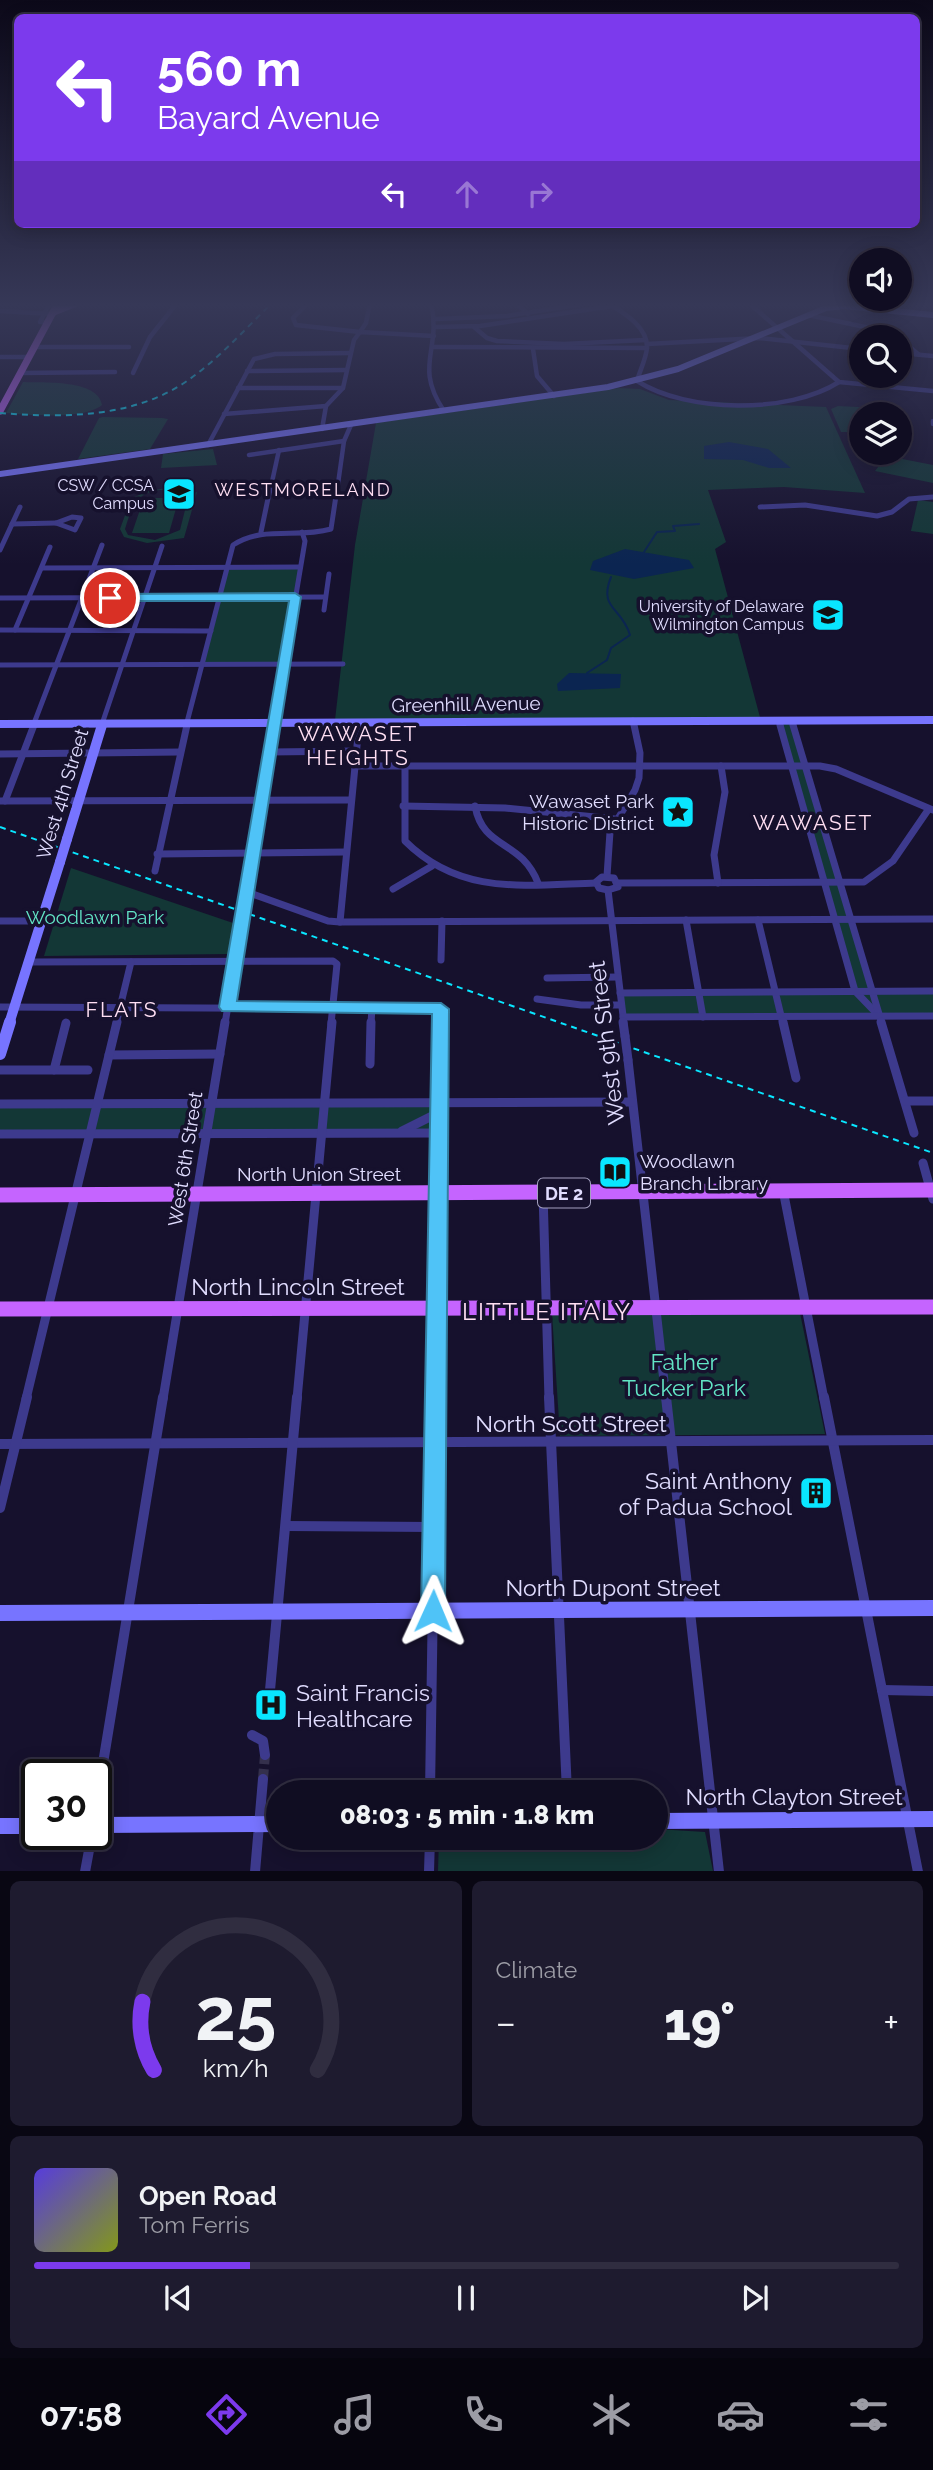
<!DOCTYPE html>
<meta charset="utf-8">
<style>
body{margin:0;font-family:Raleway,sans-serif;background:#1e1b2f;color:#f1f3f6;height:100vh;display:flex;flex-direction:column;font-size:26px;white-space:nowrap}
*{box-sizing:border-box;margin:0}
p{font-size:23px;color:#9c9ca5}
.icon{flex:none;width:38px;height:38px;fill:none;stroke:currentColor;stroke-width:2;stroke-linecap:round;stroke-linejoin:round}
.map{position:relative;height:1871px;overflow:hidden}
.sheet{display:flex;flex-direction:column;gap:10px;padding:10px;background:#090713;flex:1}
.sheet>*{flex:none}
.guide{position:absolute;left:14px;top:14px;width:906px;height:214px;border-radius:10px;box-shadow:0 4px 18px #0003,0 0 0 2px #302d40;background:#7c3aed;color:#fff;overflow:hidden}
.tools{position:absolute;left:849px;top:248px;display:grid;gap:14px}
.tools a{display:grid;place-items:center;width:63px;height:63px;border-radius:50%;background:#100d22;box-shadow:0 4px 18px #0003,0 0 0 2px #302d40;font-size:35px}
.speed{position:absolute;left:21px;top:1759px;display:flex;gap:14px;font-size:35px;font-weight:700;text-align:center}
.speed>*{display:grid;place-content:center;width:91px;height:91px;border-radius:50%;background:#100d22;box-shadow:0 4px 18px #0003,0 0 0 2px #302d40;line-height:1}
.speed .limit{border:4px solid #111;border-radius:10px;background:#fff;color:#111}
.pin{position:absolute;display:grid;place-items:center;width:60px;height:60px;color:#fff;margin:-30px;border:4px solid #fff;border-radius:50%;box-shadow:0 2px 7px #0007}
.me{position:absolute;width:77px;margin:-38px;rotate:1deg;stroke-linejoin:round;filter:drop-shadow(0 0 5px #0008)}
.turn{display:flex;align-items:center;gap:24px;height:147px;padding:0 28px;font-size:32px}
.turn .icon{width:91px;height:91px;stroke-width:2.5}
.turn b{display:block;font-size:49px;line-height:60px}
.lanes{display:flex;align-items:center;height:66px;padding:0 28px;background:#0003;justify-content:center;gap:35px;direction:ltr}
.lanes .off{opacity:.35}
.big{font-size:52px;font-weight:800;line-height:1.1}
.sheet .card{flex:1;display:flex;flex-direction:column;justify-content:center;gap:10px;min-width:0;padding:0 24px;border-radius:10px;background:#1e1b2f}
.sheet .dial{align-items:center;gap:0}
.dial svg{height:182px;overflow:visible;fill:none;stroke:#302d40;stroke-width:7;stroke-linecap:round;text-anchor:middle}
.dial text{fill:#f1f3f6;stroke:none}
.song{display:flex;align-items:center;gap:21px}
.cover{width:84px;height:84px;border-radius:10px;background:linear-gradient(135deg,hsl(250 70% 55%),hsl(70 70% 35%))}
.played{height:7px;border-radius:4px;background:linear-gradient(90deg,#7c3aed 25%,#302d40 25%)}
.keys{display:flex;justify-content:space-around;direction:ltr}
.heat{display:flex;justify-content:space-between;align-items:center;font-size:38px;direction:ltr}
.sheet .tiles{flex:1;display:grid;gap:10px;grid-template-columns:1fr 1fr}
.card:last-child{grid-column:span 2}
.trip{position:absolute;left:266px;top:1780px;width:402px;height:70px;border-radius:35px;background:#100d22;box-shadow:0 4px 18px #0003,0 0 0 2px #302d40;font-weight:800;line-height:70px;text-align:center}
.dock{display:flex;height:112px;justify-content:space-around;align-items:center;background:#06050e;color:#9c9ca5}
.dock .icon{width:49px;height:49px}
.dock .on{color:#7c3aed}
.dock b{font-size:32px;color:#f1f3f6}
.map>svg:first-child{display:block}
.green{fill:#133736;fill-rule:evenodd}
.water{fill:#0b2551}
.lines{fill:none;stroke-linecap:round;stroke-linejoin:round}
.stream{stroke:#0b2551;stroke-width:2}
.street-tunnel{stroke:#34304c;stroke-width:10;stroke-dasharray:10 5;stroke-linecap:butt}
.street-far4{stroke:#3d3a8d;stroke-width:4.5}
.street-far3{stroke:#3d3a8d;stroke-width:5}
.street-far2{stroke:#3d3a8d;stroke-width:7}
.street-far1{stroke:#3d3a8d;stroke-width:9}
.street{stroke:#3d3a8d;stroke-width:10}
.secondary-far4{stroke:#7774ff;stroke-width:6}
.secondary-far3{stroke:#7774ff;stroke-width:8}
.secondary-far2{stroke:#7774ff;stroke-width:10}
.secondary-far1{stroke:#7774ff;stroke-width:12}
.secondary{stroke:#7774ff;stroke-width:16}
.primary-far1{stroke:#c564ff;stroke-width:7}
.primary{stroke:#c564ff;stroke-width:15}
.rail{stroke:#09e6ff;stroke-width:2;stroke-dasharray:6 5;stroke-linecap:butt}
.street-bridge-far1{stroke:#3d3a8d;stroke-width:7}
.street-bridge{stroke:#3d3a8d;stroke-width:9}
.secondary-bridge{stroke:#7774ff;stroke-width:10}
.route{fill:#4fc3f7;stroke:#337fa1;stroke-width:2}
.labels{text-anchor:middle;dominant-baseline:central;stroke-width:7;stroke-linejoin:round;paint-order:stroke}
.far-poi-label{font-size:16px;fill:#e1ddff;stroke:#16112d;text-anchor:end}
.far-neighbourhood-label{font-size:18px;letter-spacing:2px;fill:#ffdff3;stroke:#16112d}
.shield{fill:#16112d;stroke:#a4a0c0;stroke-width:2}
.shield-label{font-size:18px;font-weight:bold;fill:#e1ddff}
.street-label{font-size:19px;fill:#e1ddff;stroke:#16112d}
.poi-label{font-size:19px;fill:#e1ddff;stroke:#16112d;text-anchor:end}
.park-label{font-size:19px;fill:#62e5c5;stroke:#16112d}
.neighbourhood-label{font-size:21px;letter-spacing:2px;fill:#ffdff3;stroke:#16112d}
.near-street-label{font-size:23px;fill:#e1ddff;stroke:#16112d}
.near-park-label{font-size:23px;fill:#62e5c5;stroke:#16112d}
.near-poi-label{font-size:23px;fill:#e1ddff;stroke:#16112d;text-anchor:end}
.near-neighbourhood-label{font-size:24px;letter-spacing:2px;fill:#ffdff3;stroke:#16112d}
</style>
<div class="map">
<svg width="933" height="1872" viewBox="0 0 933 1872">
<rect width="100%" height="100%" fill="#16112d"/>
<g class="green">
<path d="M23,382C43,383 98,379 102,405C84,420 29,415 6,413Z"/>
<path d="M619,388L640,389L669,400L826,407L865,493L784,487L708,490L726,542L715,549L761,721L335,720L355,545L376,423Z"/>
<path d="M838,406L897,409L914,436L900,435V415H861V432H841L831,409Z"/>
<path d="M103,417L162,418L168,419L150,449L78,459L99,418Z"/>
<path d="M213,449L217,465L161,468L163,454Z"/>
<path d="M887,456L933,465V483L875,471Z"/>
<path d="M167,488L190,494L197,492L184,538L147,543L124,537L120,529L131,499L147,491ZM160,490L178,491L188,498L180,530L155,540L128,535L125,529C132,507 135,493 160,490Z"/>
<path d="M144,498H179L169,533H132Z"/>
<path d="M918,500L933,502V534L911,531Z"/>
<path d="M225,567H300L284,665H201Z"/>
<path d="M779,720H792L874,991H933V1016L623,1017L620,993L854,991Z"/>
<path d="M71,868L236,924L230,954L44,956Z"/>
<path d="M440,1103V1133L0,1134V1104Z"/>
<path d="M800,1313L825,1434L560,1436L552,1314Z"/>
<path d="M656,1829L705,1832L713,1871H438L439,1838H656Z"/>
</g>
<g class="water">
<path d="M729,442L768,449L791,468H769L743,460L704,459V446Z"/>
<path d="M625,549L689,560L694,568L634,579L590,570L593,561Z"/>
<path d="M569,673L621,674L620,688L558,691L557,684Z"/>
</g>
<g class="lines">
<g class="stream">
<path d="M644,552L657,532L675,531L673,526L699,524"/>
<path d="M587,673L607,660L611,648L630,635C622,607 598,609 611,577"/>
</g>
<path class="street-tunnel" d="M263,1779L265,1755"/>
<g class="street-far4">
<path d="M308,303L293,318L296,325L360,332L366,323L370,303"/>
<path d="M431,303C442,350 413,365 444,411"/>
<path d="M516,303L528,314"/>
<path d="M608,303C624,313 648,327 647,348C646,359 640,370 637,381C687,413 789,414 839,382"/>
<path d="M749,303L839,382L933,391"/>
<path d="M0,311L52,314"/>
<path d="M808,315L884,331L898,338"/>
<path d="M436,319L507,316L589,303"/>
<path d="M47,322H40L50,303"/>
<path d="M436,327L480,326L612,306"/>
<path d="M474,327L487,338L497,341L564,344L645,340"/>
<path d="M900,339L918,354"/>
<path d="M647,344L759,338L861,349"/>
<path d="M33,347H129"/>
<path d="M432,347L647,348"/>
<path d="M533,349L537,376L554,396"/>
<path d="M900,353L933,356"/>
<path d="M0,357H28"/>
<path d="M247,371L346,370"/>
<path d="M20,373L115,372"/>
<path d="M133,373L150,337L177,303"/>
<path d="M238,388H343"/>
<path d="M224,414L326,406"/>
<path d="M933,421V424"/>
<path d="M322,429L326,406L343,388L354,340L360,332L434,336"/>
<path d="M208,445L254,359L275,354L350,353"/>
<path d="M249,455L344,441"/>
<path d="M270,491L279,450"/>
<path d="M337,491L344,441L351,425"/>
</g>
<g class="street-far3">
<path d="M760,507L805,505L877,516L892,512L909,499L933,497"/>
<path d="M72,517L81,518L75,530L56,523Z"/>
<path d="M12,524L56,523"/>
<path d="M261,532L270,489"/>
<path d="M0,550L20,507"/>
<path d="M42,568L300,567"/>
<path d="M0,598L325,597"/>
<path d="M324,610L329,574"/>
<path d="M0,630L211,631"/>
<path d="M15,630L50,547"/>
<path d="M0,665L343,664"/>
<path d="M633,720L634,726"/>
<path d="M779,720L781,726"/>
<path d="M792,720L794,726"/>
<path d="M102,724L162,546"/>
<path d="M33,726L102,545"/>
<path d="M186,726L233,545C264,525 297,539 331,529L337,489"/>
<path d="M274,726L305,541L302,532"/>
<path d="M359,726V723"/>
</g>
<g class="street-far2">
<path d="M780,725L855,991L879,1016"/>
<path d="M793,725L882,1024"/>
<path d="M270,752L355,751"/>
<path d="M0,754L180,752"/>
<path d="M354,766H820L836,769L933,810"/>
<path d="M405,766V841C460,896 525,885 596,883"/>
<path d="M0,801L351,800"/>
<path d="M5,801L34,725"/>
<path d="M403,806L505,808L615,819"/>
<path d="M475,806C483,850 521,839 538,883"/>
<path d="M157,854L346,852"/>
<path d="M155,871L187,725"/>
<path d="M607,876L610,832L635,790L639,778L640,753L634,725"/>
<path d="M602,877L614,878L618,887L608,890L599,888L596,882Z"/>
<path d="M618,883L864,882L893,861L928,810"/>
<path d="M718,883L714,855L725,792L721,766"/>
<path d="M393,889L432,866"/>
<path d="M608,890L624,1024"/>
<path d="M247,892L328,921L340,922L933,919"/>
<path d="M245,905L275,725"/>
<path d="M686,920L703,1017"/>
<path d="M758,920L783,1024"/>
<path d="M0,921H41"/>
<path d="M340,922L359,725"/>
<path d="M441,960L442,921"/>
<path d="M29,962L333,961L337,964L331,1024"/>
<path d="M547,978L618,977"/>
<path d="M620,993L933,991"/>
<path d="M537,999L581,1005H621"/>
<path d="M0,1007L441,1009V1024"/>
<path d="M623,1017L933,1016"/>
<path d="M116,1024L131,962"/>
<path d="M225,1024L242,920"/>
<path d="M371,1024L372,1007"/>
</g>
<g class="street-far1">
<path d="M623,1022L625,1036"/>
<path d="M783,1022L796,1078"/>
<path d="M881,1022L914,1133"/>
<path d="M109,1055L220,1054"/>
<path d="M628,1060L666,1399"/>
<path d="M370,1064L371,1022"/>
<path d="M0,1070H88"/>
<path d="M54,1070L66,1023"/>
<path d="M905,1101H933"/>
<path d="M0,1104L632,1102"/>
<path d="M402,1131L440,1112"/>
<path d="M0,1134L440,1133"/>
<path d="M923,1163L933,1199"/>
<path d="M783,1190L824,1399"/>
<path d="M543,1193L549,1399"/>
<path d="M26,1399L117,1022"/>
<path d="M163,1399L225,1022"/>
<path d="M297,1399L332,1022"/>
<path d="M436,1399L441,1022"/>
</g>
<g class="street">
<path d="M549,1397L567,1792"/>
<path d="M666,1397L719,1872"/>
<path d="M824,1397L918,1872"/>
<path d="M0,1444L933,1440"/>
<path d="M0,1508L27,1397"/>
<path d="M286,1526L434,1527"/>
<path d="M882,1690L933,1691"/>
<path d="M269,1701L297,1397"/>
<path d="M252,1735L263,1741L265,1755"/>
<path d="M430,1792L436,1397"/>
<path d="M96,1806L163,1397"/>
<path d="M85,1872L92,1834"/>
<path d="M255,1872L263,1779"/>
<path d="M429,1872L430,1838"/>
</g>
<path class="secondary-far4" d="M0,474L608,387L678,369L826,308L844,306L933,315"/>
<path class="secondary-far3" d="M0,724L933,720"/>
<g class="secondary-far2">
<path d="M67,839L102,725"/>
<path d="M9,1024L60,862"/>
</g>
<path class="secondary-far1" d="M0,1054L10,1022"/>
<g class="secondary">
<path d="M0,1613L933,1608"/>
<path d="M656,1821L933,1819"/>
<path d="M96,1825L278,1824"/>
<path d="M0,1826H37"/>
</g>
<g class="primary-far1">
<path d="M54,312L76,303"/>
<path d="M0,411L58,303"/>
</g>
<g class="primary">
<path d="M0,1195L933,1190"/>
<path d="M0,1309L933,1307"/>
</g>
<g class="rail">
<path d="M0,413C61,418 131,418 184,383C217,361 244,330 272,303"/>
<path d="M0,827L933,1153"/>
</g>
<path class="street-bridge-far1" d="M242,920L245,905"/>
<path class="street-bridge" d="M625,1036L628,1060"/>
<path class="secondary-bridge" d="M60,862L67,839"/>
</g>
<linearGradient id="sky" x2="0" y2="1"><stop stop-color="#0c0919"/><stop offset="0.54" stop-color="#363857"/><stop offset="1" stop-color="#363857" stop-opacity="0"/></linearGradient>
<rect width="933" height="565" fill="url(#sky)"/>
<path class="route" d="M295,593L301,597L237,1001L441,1003L449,1009L445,1611L441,1619L433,1622L424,1619L421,1611L432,1014L222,1011L219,1007L289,601H110L104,598L110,594Z"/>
<defs>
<symbol id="school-square" viewBox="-11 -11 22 22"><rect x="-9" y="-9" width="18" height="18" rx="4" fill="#09e6ff" stroke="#16112d"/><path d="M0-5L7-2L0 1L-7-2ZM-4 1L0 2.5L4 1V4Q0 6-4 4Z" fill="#111"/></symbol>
<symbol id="university-square" viewBox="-11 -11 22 22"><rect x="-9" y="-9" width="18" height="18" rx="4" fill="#09e6ff" stroke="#16112d"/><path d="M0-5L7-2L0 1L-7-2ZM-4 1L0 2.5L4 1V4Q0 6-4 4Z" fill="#111"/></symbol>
<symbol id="sight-square" viewBox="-11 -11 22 22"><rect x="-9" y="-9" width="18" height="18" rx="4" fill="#09e6ff" stroke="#16112d"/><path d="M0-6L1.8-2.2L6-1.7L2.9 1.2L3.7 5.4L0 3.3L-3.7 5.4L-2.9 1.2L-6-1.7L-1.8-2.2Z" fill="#111"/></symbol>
<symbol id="library-square" viewBox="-11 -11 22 22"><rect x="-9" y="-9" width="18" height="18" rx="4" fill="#09e6ff" stroke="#16112d"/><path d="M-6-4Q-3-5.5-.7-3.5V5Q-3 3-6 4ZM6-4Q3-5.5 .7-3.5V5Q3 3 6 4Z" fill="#111"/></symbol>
<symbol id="building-square" viewBox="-11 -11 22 22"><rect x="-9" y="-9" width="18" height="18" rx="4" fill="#09e6ff" stroke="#16112d"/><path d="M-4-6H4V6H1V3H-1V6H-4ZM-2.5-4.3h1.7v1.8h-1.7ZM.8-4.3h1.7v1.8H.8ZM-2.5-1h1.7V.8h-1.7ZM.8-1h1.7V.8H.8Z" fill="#111"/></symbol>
<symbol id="hospital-square" viewBox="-11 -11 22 22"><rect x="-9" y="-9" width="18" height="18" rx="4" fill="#09e6ff" stroke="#16112d"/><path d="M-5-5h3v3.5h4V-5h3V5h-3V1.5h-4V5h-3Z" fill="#111"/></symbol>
</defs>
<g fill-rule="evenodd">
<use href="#school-square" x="160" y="475" width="38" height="38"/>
<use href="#university-square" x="809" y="596" width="38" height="38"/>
<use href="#sight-square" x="659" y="793" width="38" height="38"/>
<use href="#library-square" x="596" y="1153" width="38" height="38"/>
<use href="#building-square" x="797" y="1474" width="38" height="38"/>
<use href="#hospital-square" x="252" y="1686" width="38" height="38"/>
</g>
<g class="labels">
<g class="far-poi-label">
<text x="154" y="485">CSW / CCSA<tspan x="154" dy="18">Campus</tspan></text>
<text x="804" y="606">University of Delaware<tspan x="804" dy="18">Wilmington Campus</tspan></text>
</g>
<g class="far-neighbourhood-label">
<text x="303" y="489">WESTMORELAND</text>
</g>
<rect class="shield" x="538" y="1178.5" width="52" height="29" rx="5"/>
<g class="shield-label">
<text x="564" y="1193">DE 2</text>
</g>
<g class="street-label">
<text transform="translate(466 704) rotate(-1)">Greenhill Avenue</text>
<text transform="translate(62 794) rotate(-73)">West 4th Street</text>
<text transform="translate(185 1159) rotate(-81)">West 6th Street</text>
<text x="319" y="1174">North Union Street</text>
</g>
<g class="poi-label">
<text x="654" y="801">Wawaset Park<tspan x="654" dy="22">Historic District</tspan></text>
<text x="640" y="1161" text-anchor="start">Woodlawn<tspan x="640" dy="22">Branch Library</tspan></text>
</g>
<g class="park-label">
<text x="95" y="917">Woodlawn Park</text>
</g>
<g class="neighbourhood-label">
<text x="358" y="733">WAWASET<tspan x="358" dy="24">HEIGHTS</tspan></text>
<text x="813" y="822">WAWASET</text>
<text x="122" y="1009">FLATS</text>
</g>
<g class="near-street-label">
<text transform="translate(606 1043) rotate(-97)">West 9th Street</text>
<text x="298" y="1286">North Lincoln Street</text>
<text x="571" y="1423">North Scott Street</text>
<text x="613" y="1587">North Dupont Street</text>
<text x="794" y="1796">North Clayton Street</text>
</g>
<g class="near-park-label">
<text x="684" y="1361">Father<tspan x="684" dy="26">Tucker Park</tspan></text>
</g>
<g class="near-poi-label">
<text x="792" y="1480">Saint Anthony<tspan x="792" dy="26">of Padua School</tspan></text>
<text x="296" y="1692" text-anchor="start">Saint Francis<tspan x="296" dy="26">Healthcare</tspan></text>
</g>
<g class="near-neighbourhood-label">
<text x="547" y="1311">LITTLE ITALY</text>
</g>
</g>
</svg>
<div class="tools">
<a><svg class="icon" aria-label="sound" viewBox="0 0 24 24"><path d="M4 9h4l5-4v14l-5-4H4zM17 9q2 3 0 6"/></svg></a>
<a><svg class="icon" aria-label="search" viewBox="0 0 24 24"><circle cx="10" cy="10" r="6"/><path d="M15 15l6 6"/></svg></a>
<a><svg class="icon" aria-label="layers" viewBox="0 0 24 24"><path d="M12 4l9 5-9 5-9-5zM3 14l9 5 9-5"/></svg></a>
</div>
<div class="speed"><div class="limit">30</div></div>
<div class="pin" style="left:110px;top:598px;background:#d93025"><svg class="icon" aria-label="arrive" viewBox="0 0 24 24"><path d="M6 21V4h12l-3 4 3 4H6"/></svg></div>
<svg class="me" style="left:433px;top:1611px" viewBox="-20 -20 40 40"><path d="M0-17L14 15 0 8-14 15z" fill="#4fc3f7" stroke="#fff" stroke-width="4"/></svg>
<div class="trip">08:03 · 5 min · 1.8 km</div>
<div class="guide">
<div class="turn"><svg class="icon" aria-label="left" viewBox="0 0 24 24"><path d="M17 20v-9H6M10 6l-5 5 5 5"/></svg><div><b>560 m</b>Bayard Avenue</div></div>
<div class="lanes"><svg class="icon" aria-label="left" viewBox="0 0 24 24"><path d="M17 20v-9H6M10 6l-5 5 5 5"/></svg><svg class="icon off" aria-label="ahead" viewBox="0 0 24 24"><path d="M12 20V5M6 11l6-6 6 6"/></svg><svg class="icon off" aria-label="right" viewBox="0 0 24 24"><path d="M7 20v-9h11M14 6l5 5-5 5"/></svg></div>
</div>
</div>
<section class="sheet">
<div class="tiles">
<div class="card dial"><svg viewBox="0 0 100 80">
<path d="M14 69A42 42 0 1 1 86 69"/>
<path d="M14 69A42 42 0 0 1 9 39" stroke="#7c3aed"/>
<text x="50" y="56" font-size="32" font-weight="700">25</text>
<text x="50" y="72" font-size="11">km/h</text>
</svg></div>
<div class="card"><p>Climate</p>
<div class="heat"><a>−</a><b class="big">19°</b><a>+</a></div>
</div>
<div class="card">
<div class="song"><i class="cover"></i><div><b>Open Road</b><p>Tom Ferris</p></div></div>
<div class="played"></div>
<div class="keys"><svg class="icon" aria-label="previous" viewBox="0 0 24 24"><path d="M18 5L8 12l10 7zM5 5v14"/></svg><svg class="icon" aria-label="pause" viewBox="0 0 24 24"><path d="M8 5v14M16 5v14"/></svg><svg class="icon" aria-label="next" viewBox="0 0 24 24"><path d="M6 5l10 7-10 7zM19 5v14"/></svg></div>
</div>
</div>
</section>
<nav class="dock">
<b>07:58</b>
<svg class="icon on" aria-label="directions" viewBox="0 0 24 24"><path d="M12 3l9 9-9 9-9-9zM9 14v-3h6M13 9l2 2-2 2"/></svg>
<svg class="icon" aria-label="music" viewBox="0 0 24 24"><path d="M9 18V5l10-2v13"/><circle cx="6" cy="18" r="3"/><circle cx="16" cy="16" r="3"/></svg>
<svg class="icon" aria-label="phone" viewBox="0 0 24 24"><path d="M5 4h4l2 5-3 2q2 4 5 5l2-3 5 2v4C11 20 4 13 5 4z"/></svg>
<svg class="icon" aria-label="climate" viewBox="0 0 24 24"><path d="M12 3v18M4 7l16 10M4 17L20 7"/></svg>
<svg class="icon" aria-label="car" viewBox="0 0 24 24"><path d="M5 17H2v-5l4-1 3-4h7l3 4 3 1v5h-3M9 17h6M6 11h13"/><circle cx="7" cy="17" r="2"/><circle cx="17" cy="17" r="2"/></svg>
<svg class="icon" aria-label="filters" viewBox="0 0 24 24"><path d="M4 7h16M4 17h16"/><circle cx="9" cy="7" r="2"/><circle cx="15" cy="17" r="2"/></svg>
</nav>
